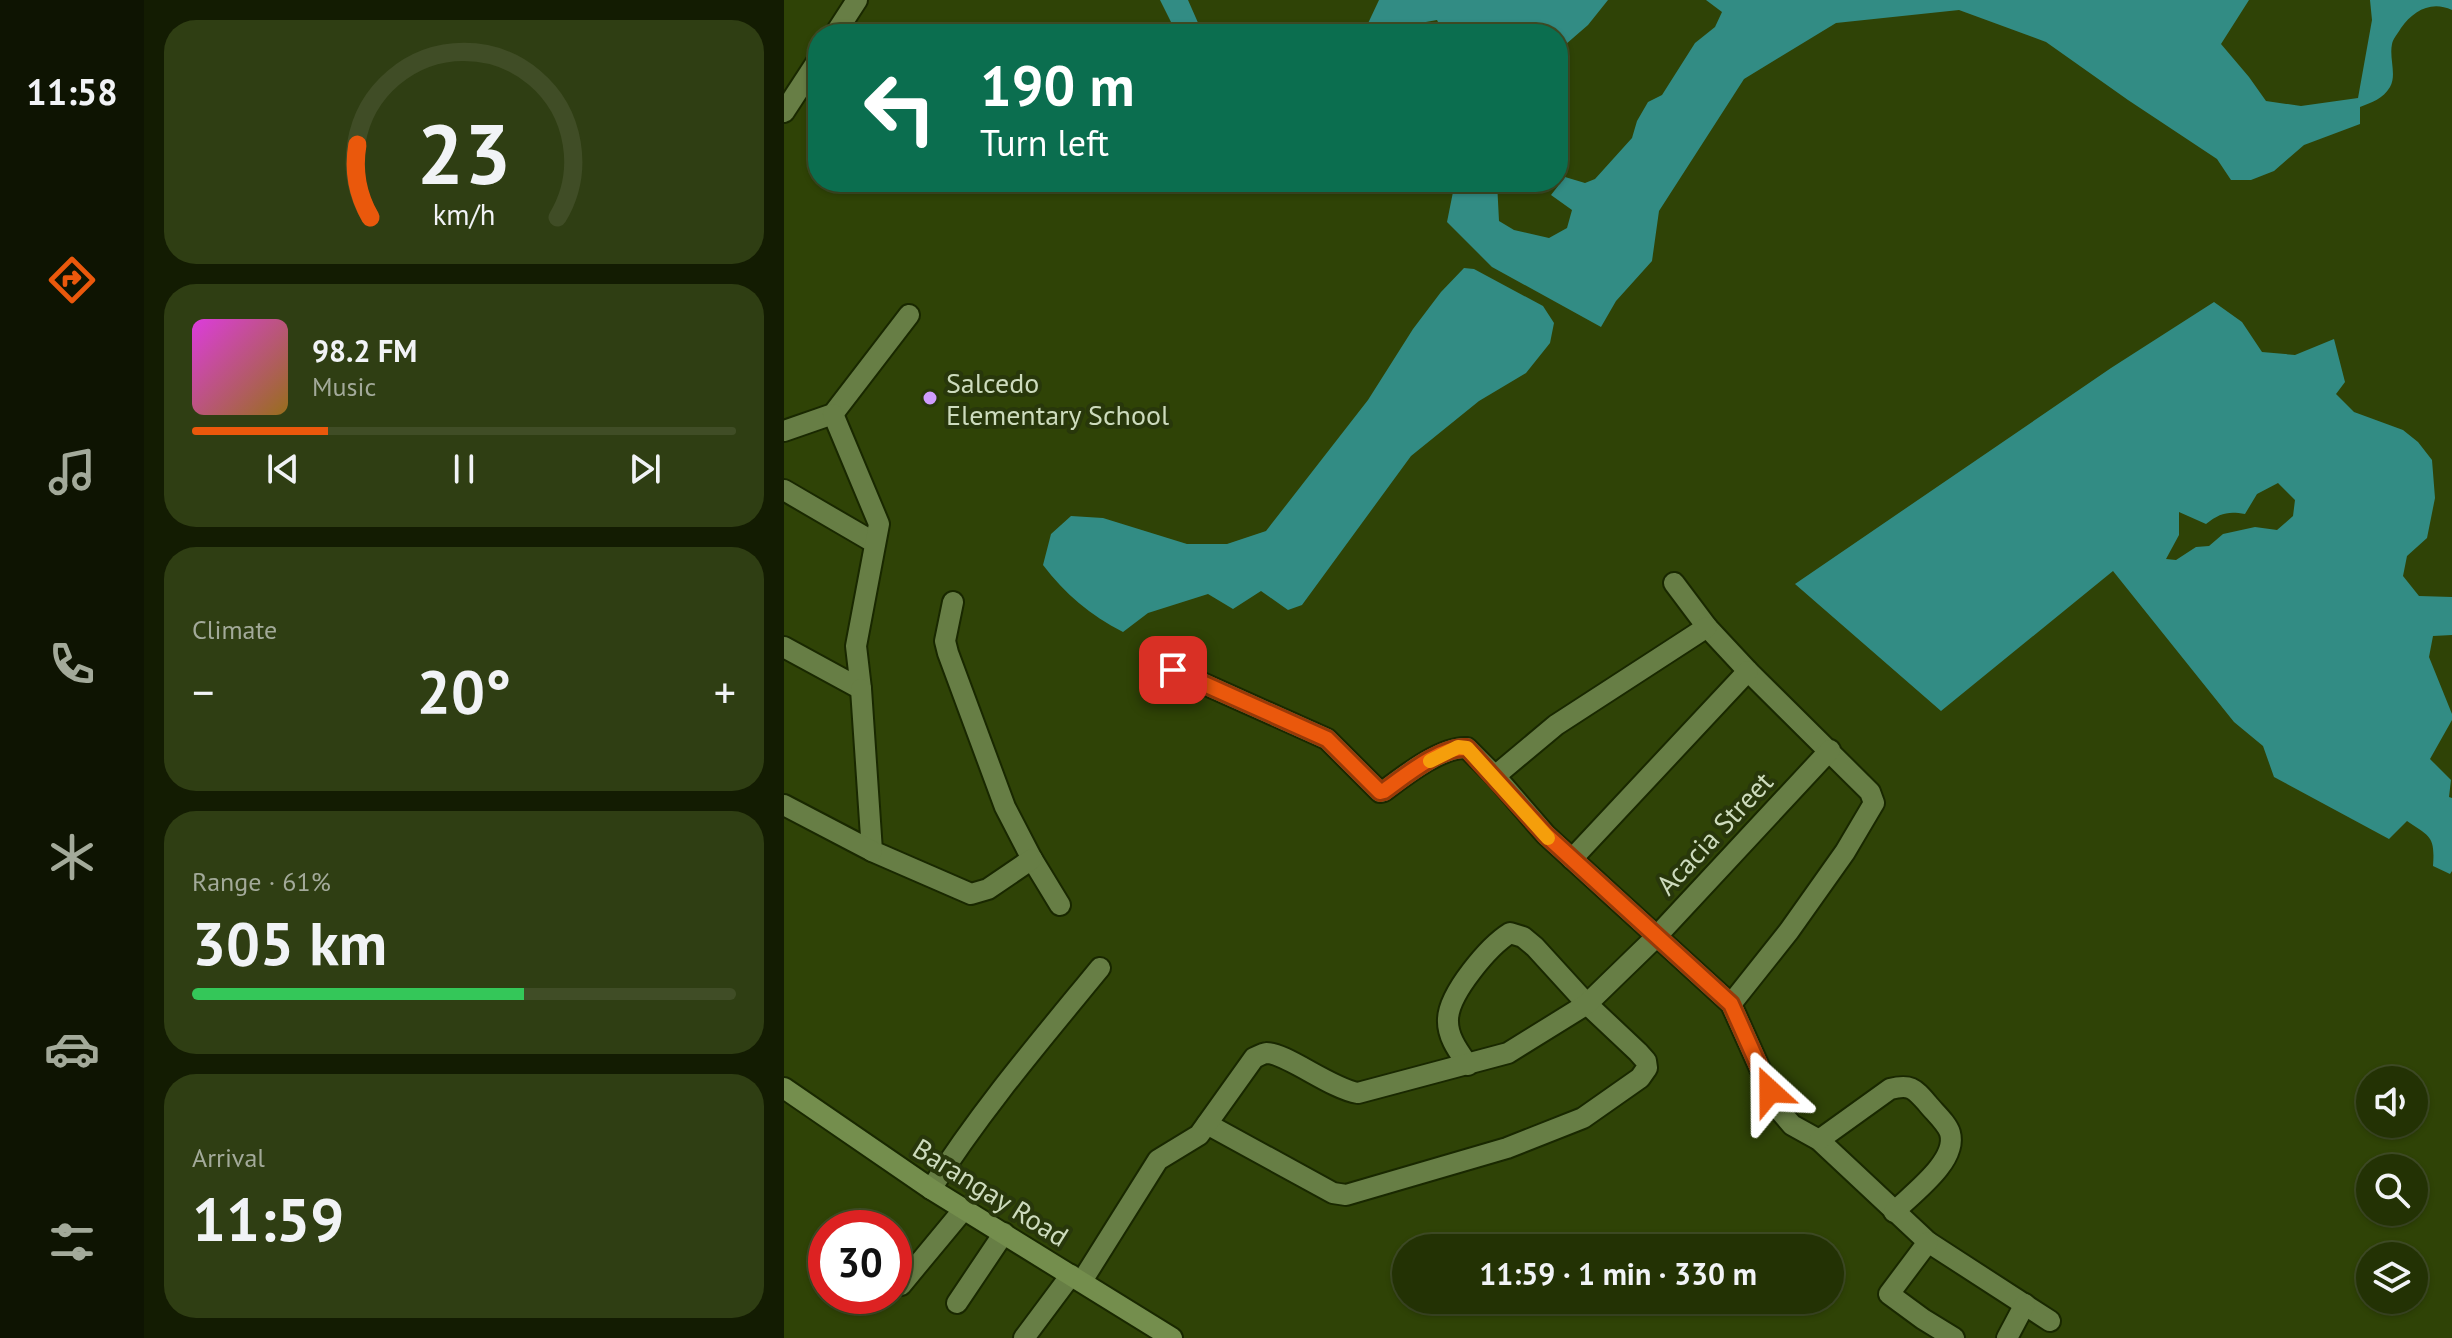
<!DOCTYPE html>
<meta charset="utf-8">
<style>
body{margin:0;font-family:"PT Sans",sans-serif;background:#2f3e13;color:#f1f3f6;height:100vh;display:flex;flex-direction:column;font-size:30px;white-space:nowrap}
*{box-sizing:border-box;margin:0}
p{font-size:26px;color:#a3aa9a}
.icon{flex:none;width:44px;height:44px;fill:none;stroke:currentColor;stroke-width:2;stroke-linecap:round;stroke-linejoin:round}
.map{position:relative;flex:1;overflow:hidden}
.side{display:flex;flex-direction:column;gap:20px;padding:20px;background:#131c02;width:640px}
.side>*{flex:none}
.guide{position:absolute;left:24px;top:24px;width:760px;height:168px;border-radius:32px;box-shadow:0 2px 6px #0004,0 0 0 2px #404d26;background:#0b6e4f;color:#fff;overflow:hidden}
.tools{position:absolute;left:1572px;top:1066px;display:grid;gap:16px}
.tools a{display:grid;place-items:center;width:72px;height:72px;border-radius:50%;background:#233204;box-shadow:0 2px 6px #0004,0 0 0 2px #404d26;font-size:40px}
.speed{position:absolute;left:24px;top:1210px;display:flex;gap:16px;font-size:40px;font-weight:700;text-align:center}
.speed>*{display:grid;place-content:center;width:104px;height:104px;border-radius:50%;background:#233204;box-shadow:0 2px 6px #0004,0 0 0 2px #404d26;line-height:1}
.speed .limit{border:12px solid #d22;background:#fff;color:#111}
.pin{position:absolute;display:grid;place-items:center;width:68px;height:68px;color:#fff;margin:-34px;border-radius:16px;box-shadow:0 4px 12px #0006}
.me{position:absolute;width:88px;margin:-44px;rotate:336deg;stroke-linejoin:round;filter:drop-shadow(0 0 6px #0008)}
.turn{display:flex;align-items:center;gap:28px;height:168px;padding:0 40px;font-size:36px}
.turn .icon{width:104px;height:104px;stroke-width:2.5}
.turn b{display:block;font-size:56px;line-height:68px}
.big{font-size:60px;font-weight:700;line-height:1.1}
.side .tile{flex:1;display:flex;flex-direction:column;justify-content:center;gap:12px;min-width:0;padding:0 28px;border-radius:32px;background:#2f3e13}
.side .dial{align-items:center;gap:0}
.dial svg{height:208px;overflow:visible;fill:none;stroke:#404d26;stroke-width:7;stroke-linecap:round;text-anchor:middle}
.dial text{fill:#f1f3f6;stroke:none}
.song{display:flex;align-items:center;gap:24px}
.cover{width:96px;height:96px;border-radius:12px;background:linear-gradient(135deg,hsl(300 70% 55%),hsl(40 70% 35%))}
.played{height:8px;border-radius:4px;background:linear-gradient(90deg,#ea580c 25%,#404d26 25%)}
.keys{display:flex;justify-content:space-around;direction:ltr}
.heat{display:flex;justify-content:space-between;align-items:center;font-size:44px;direction:ltr}
.charge{height:12px;border-radius:6px;background:linear-gradient(90deg,#34c759 61%,#404d26 0)}
.trip{position:absolute;left:608px;top:1234px;width:452px;height:80px;border-radius:40px;background:#233204;box-shadow:0 2px 6px #0004,0 0 0 2px #404d26;font-weight:700;line-height:80px;text-align:center}
main{display:flex;flex:1;min-height:0}
.tab-bar{display:flex;flex-direction:column;width:144px;justify-content:space-around;align-items:center;background:#0e1402;color:#a3aa9a}
.tab-bar .icon{width:56px;height:56px}
.tab-bar .current{color:#ea580c}
.tab-bar b{font-size:36px;color:#f1f3f6}
.map>svg:first-child{display:block}
.water{fill:#328c84;fill-rule:evenodd}
.lines{fill:none;stroke-linecap:round;stroke-linejoin:round}
.street-casing{stroke:#192800;stroke-width:24}
.secondary-casing{stroke:#192800;stroke-width:24}
.street{stroke:#677e45;stroke-width:20}
.secondary{stroke:#748e4d;stroke-width:20}
.route-casing{stroke:#983908;stroke-width:20}
.route{stroke:#ea580c;stroke-width:14}
.slow{stroke:#f59e0b;stroke-width:14}
.poi-dot{fill:#d09dff;stroke:#28370b;stroke-width:3}
.labels{text-anchor:middle;dominant-baseline:central;stroke-width:8;stroke-linejoin:round;paint-order:stroke}
.poi-label{font-size:28px;fill:#cddbbd;stroke:#28370b;text-anchor:start}
.street-label{font-size:28px;fill:#cddbbd;stroke:#28370b}
</style>
<main>
<nav class="tab-bar">
<b>11:58</b>
<svg class="icon current" aria-label="directions" viewBox="0 0 24 24"><path d="M12 3l9 9-9 9-9-9zM9 14v-3h6M13 9l2 2-2 2"/></svg>
<svg class="icon" aria-label="music" viewBox="0 0 24 24"><path d="M9 18V5l10-2v13"/><circle cx="6" cy="18" r="3"/><circle cx="16" cy="16" r="3"/></svg>
<svg class="icon" aria-label="phone" viewBox="0 0 24 24"><path d="M5 4h4l2 5-3 2q2 4 5 5l2-3 5 2v4C11 20 4 13 5 4z"/></svg>
<svg class="icon" aria-label="climate" viewBox="0 0 24 24"><path d="M12 3v18M4 7l16 10M4 17L20 7"/></svg>
<svg class="icon" aria-label="car" viewBox="0 0 24 24"><path d="M5 17H2v-5l4-1 3-4h7l3 4 3 1v5h-3M9 17h6M6 11h13"/><circle cx="7" cy="17" r="2"/><circle cx="17" cy="17" r="2"/></svg>
<svg class="icon" aria-label="filters" viewBox="0 0 24 24"><path d="M4 7h16M4 17h16"/><circle cx="9" cy="7" r="2"/><circle cx="15" cy="17" r="2"/></svg>
</nav>
<section class="side">
<div class="tile dial"><svg viewBox="0 0 100 80">
<path d="M14 69A42 42 0 1 1 86 69"/>
<path d="M14 69A42 42 0 0 1 9 41" stroke="#ea580c"/>
<text x="50" y="56" font-size="32" font-weight="700">23</text>
<text x="50" y="72" font-size="11">km/h</text>
</svg></div>
<div class="tile">
<div class="song"><i class="cover"></i><div><b>98.2 FM</b><p>Music</p></div></div>
<div class="played"></div>
<div class="keys"><svg class="icon" aria-label="previous" viewBox="0 0 24 24"><path d="M18 5L8 12l10 7zM5 5v14"/></svg><svg class="icon" aria-label="pause" viewBox="0 0 24 24"><path d="M8 5v14M16 5v14"/></svg><svg class="icon" aria-label="next" viewBox="0 0 24 24"><path d="M6 5l10 7-10 7zM19 5v14"/></svg></div>
</div>
<div class="tile"><p>Climate</p>
<div class="heat"><a>−</a><b class="big">20°</b><a>+</a></div>
</div>
<div class="tile"><p>Range · 61%</p><b class="big">305 km</b><div class="charge"></div></div>
<div class="tile"><p>Arrival</p><b class="big">11:59</b></div>
</section>
<div class="map">
<svg width="1668" height="1338" viewBox="0 0 1668 1338">
<rect width="100%" height="100%" fill="#2f4306"/>
<g class="water">
<path d="M376,0H404L415,25L437,34H393Z"/>
<path d="M595,0H824L804,25L774,51V34H660L653,20L625,25L617,34H579Z"/>
<path d="M922,0H1465L1437,44L1465,77L1482,101L1517,106L1574,98L1588,20L1586,0H1668V10C1647,0 1629,11 1617,28C1614,33 1609,39 1608,44C1605,58 1613,75 1606,87C1599,99 1588,102 1576,107V124L1520,145L1490,171L1467,180H1447L1433,159L1344,100L1262,42L1175,10L1052,23L960,79L875,211L868,261L832,301L817,327L708,267L663,222L671,182H713L715,221L730,230L765,238L783,228L788,210L767,195L781,177L801,183L811,179L848,138L853,121L864,102L878,95L911,43L931,27L938,12Z"/>
<path d="M680,268L690,269L759,306L770,323L766,343L742,373L695,401L627,456L518,605L504,610L477,591L449,609L424,594L364,613L339,632C306,615 281,594 259,565L267,534L287,516L319,518L403,544H443L482,531L584,400L629,329L657,292Z"/>
<path d="M1430,302L1458,322L1478,352L1511,355L1550,339L1561,382L1552,394L1570,412L1619,430L1634,442L1648,460L1651,498L1643,538L1623,556L1619,576L1635,596L1668,597V635L1649,636L1645,657L1668,714V720L1646,759L1667,780L1665,797L1668,798V871L1666,874L1649,866C1651,837 1647,837 1623,821L1605,839L1490,777L1479,746L1450,722L1329,571L1157,711L1011,584L1327,368ZM1494,483L1511,500L1509,516L1493,530L1471,527L1439,534L1425,546L1412,547L1392,560L1382,559L1395,535V512L1422,524C1436,513 1444,511 1461,514L1473,494Z"/>
</g>
<g class="lines">
<defs>
<g id="street">
<path d="M51,34L73,0"/>
<path d="M0,112L34,60"/>
<path d="M0,431L49,414L125,315"/>
<path d="M0,490L91,543"/>
<path d="M890,583L923,627L964,671L1086,792L1090,803L1061,852L1005,931L947,1004"/>
<path d="M169,602L161,641L164,653L221,807L248,859L276,905"/>
<path d="M923,627L772,725L711,776L762,835L947,1004L986,1091L996,1111L1008,1125L1035,1140L1144,1242L1266,1321"/>
<path d="M0,647L77,689L72,646L95,524L49,414"/>
<path d="M371,665L389,670L543,739L596,792L600,791C620,776 658,746 683,748L711,776"/>
<path d="M77,689L88,851L187,894L204,889L248,859"/>
<path d="M0,805L88,851"/>
<path d="M788,859L964,671"/>
<path d="M423,1124L549,1193L562,1195L723,1148L799,1118L856,1078L863,1068L862,1061L854,1052L803,1004L751,947L739,937L726,933C705,946 665,993 664,1019C663,1037 675,1052 684,1065"/>
<path d="M1035,1140L1106,1089C1126,1084 1130,1088 1143,1103C1150,1112 1163,1123 1166,1133C1174,1161 1128,1194 1110,1212"/>
<path d="M147,1189C197,1110 257,1040 316,968"/>
<path d="M1144,1242L1105,1294L1139,1319L1170,1338"/>
<path d="M298,1281L374,1160L415,1135L470,1058C472,1057 480,1053 482,1053C501,1052 547,1089 574,1093L724,1053L803,1004L872,937L1046,750"/>
<path d="M117,1285L180,1209"/>
<path d="M173,1303L220,1233"/>
<path d="M240,1338L287,1275"/>
<path d="M1223,1338L1241,1304"/>
</g>
<path id="secondary" d="M0,1088L147,1189L388,1338"/>
</defs>
<use href="#street" class="street-casing"/>
<use href="#secondary" class="secondary-casing"/>
<use href="#street" class="street"/>
<use href="#secondary" class="secondary"/>
</g>
<g class="lines">
<defs>
<path id="route" d="M389,670L543,739L596,792L600,791C621,776 657,746 683,748L762,835L947,1004L986,1091"/>
</defs>
<use href="#route" class="route-casing"/>
<use href="#route" class="route"/>
<path class="slow" d="M646,761L674,747L683,748L764,838"/>
</g>
<circle class="poi-dot" cx="146" cy="398" r="8"/>
<g class="labels">
<g class="poi-label">
<text x="162" y="382">Salcedo<tspan x="162" dy="32">Elementary School</tspan></text>
</g>
<g class="street-label">
<text transform="translate(930 833) rotate(-47)">Acacia Street</text>
<text transform="translate(207 1192) rotate(32)">Barangay Road</text>
</g>
</g>
</svg>
<div class="tools">
<a><svg class="icon" aria-label="sound" viewBox="0 0 24 24"><path d="M4 9h4l5-4v14l-5-4H4zM17 9q2 3 0 6"/></svg></a>
<a><svg class="icon" aria-label="search" viewBox="0 0 24 24"><circle cx="10" cy="10" r="6"/><path d="M15 15l6 6"/></svg></a>
<a><svg class="icon" aria-label="layers" viewBox="0 0 24 24"><path d="M12 4l9 5-9 5-9-5zM3 14l9 5 9-5"/></svg></a>
</div>
<div class="speed"><div class="limit">30</div></div>
<div class="pin" style="left:389px;top:670px;background:#d93025"><svg class="icon" aria-label="arrive" viewBox="0 0 24 24"><path d="M6 21V4h12l-3 4 3 4H6"/></svg></div>
<svg class="me" style="left:986px;top:1091px" viewBox="-20 -20 40 40"><path d="M0-17L14 15 0 8-14 15z" fill="#ea580c" stroke="#fff" stroke-width="4"/></svg>
<div class="trip">11:59 · 1 min · 330 m</div>
<div class="guide">
<div class="turn"><svg class="icon" aria-label="left" viewBox="0 0 24 24"><path d="M17 20v-9H6M10 6l-5 5 5 5"/></svg><div><b>190 m</b>Turn left</div></div>
</div>
</div>
</main>
